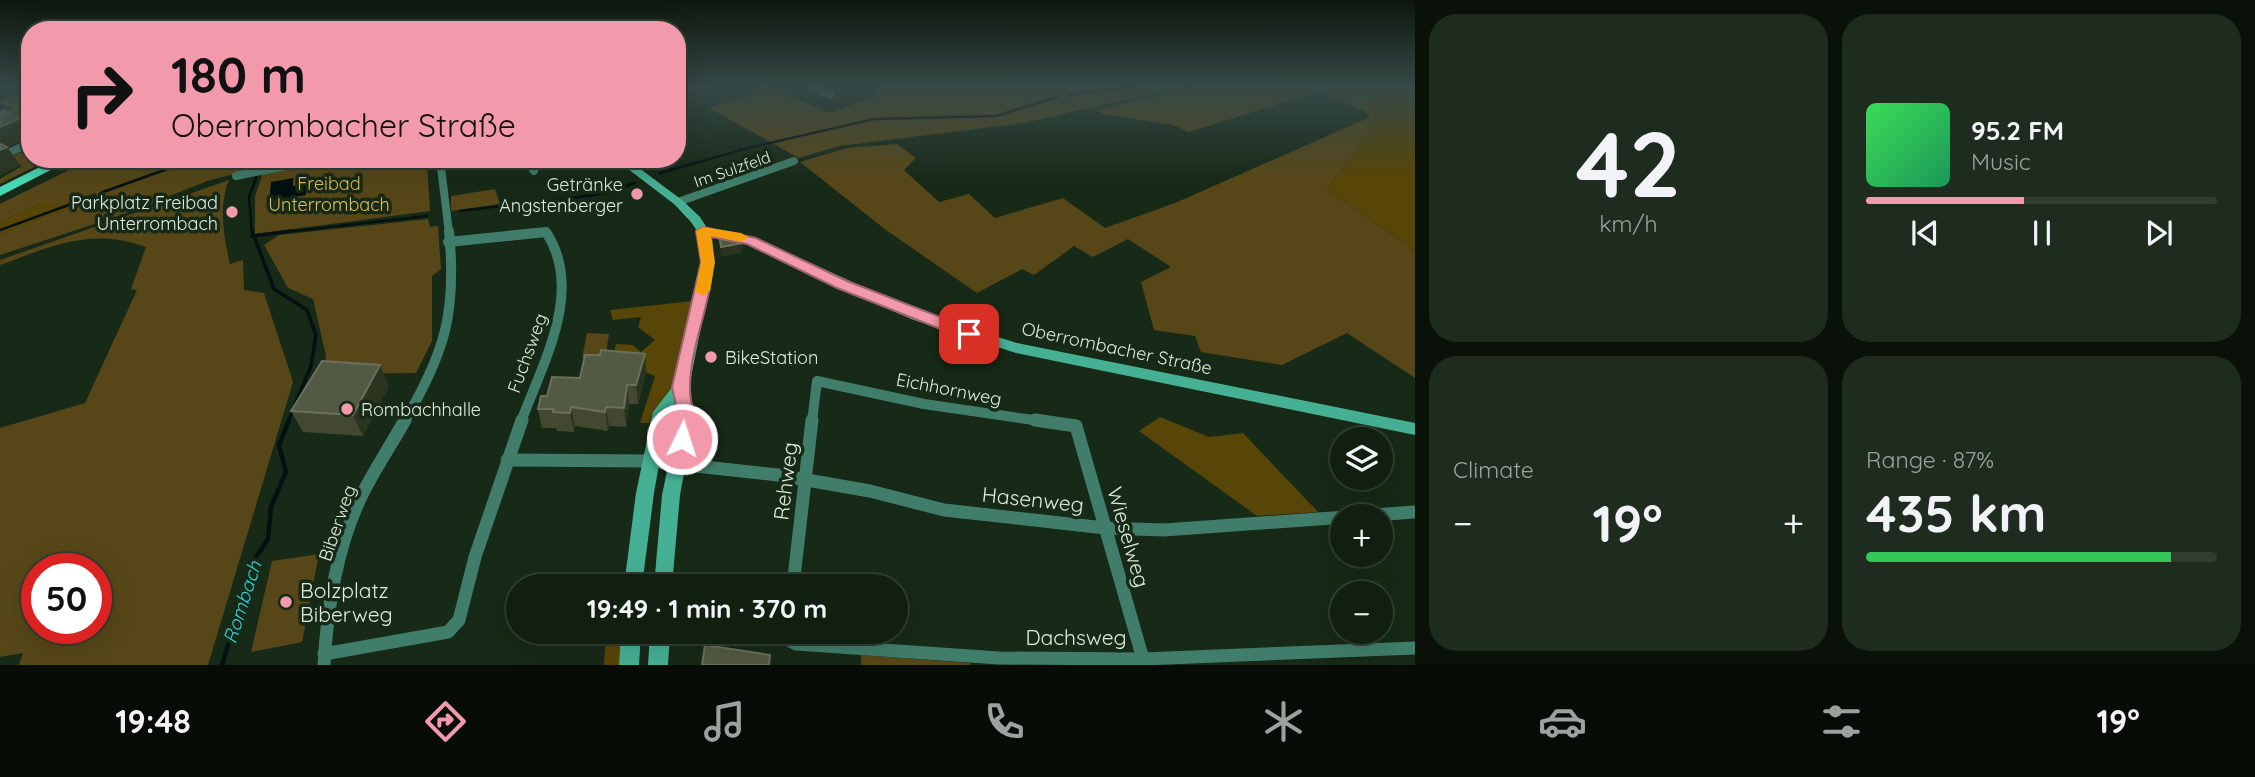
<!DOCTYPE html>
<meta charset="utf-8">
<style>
body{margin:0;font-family:Quicksand,sans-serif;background:#1e2c1f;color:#f1f3f6;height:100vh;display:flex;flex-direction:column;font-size:26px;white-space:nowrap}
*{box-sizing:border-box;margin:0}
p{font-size:23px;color:#9ca29f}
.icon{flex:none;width:38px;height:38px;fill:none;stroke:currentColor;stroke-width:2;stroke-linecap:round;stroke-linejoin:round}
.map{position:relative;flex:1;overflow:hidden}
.drawer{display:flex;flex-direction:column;gap:14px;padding:14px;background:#091109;width:840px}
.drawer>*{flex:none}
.guide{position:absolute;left:21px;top:21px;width:665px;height:147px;border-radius:28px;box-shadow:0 7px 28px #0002,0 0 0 2px #303d31;background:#f29aac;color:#111;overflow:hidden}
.controls{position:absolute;left:1330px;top:427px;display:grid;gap:14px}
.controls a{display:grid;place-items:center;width:63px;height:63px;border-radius:50%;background:#111f11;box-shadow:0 7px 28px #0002,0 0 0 2px #303d31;font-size:35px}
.speed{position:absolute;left:21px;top:553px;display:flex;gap:14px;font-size:35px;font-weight:700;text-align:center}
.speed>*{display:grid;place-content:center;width:91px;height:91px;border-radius:50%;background:#111f11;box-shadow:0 7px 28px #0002,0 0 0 2px #303d31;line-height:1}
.speed .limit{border:10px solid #d22;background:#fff;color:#111}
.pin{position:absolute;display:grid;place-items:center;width:60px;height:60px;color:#fff;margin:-30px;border-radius:14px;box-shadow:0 4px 10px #0006}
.me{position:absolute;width:77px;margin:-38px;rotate:4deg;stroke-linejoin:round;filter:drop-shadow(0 0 5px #0008)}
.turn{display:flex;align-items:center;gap:24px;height:147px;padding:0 35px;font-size:32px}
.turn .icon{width:91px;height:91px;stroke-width:2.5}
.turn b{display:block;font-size:49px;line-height:60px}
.big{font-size:52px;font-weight:800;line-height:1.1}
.drawer .card{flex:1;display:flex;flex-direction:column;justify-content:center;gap:10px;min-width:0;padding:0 24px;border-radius:28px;background:#1e2c1f}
.drawer .dial{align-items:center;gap:0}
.dial b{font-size:91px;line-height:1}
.song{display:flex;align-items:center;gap:21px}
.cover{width:84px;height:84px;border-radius:10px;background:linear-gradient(135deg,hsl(130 70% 55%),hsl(150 70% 35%))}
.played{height:7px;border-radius:4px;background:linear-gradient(90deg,#f29aac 45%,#303d31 45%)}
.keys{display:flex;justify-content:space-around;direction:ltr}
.heat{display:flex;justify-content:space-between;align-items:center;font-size:38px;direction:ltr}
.charge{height:10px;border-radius:5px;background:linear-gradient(90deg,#34c759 87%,#303d31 0)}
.drawer .tiles{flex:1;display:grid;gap:14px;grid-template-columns:repeat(2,1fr)}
.trip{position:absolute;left:506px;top:574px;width:402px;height:70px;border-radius:35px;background:#111f11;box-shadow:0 7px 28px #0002,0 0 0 2px #303d31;font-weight:800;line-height:70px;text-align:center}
.tab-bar{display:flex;height:112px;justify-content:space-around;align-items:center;background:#070c07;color:#9ca29f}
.tab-bar .icon{width:49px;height:49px}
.tab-bar .on{color:#f29aac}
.tab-bar b{font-size:32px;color:#f1f3f6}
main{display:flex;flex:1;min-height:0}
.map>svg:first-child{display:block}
.green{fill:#574718;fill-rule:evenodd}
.forest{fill:#584508}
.water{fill:#041112}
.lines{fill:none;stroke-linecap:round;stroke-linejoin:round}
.stream-far2{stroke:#041112;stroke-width:2.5}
.stream-far1{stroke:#041112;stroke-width:3.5}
.stream{stroke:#041112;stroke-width:4.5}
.street-far2{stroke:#407d6b;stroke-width:8}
.street-far1{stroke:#407d6b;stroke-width:10}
.street{stroke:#407d6b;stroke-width:13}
.secondary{fill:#46b094;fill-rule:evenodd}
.primary{fill:#48d8b3;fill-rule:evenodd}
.wall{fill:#434830}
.shaded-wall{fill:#2a341e}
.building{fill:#535a43;stroke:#69705b;stroke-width:2}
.route{fill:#f29aac;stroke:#9d6470;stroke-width:2}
.slow{fill:#f59e0b}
.poi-dot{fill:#f29aac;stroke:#172917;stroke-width:2.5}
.labels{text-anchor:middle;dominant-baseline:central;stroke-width:7;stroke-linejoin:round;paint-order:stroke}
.far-street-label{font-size:16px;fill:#deeadd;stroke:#172917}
.park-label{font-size:18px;fill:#e2bd57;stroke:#172917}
.poi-label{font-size:18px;fill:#deeadd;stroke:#172917;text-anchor:end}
.street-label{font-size:18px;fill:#deeadd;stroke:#172917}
.water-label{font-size:19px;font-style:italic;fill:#35d7df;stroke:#172917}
.near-street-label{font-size:21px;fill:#deeadd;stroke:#172917}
.near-poi-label{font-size:21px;fill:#deeadd;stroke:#172917;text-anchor:start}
</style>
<main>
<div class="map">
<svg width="1415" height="665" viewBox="0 0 1415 665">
<rect width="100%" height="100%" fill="#172917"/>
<g class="green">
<path d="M1187,86L1024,123L839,146L799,158L709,108L771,88L829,113L874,97L881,87Z"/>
<path d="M1201,86H1370L1377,94L1366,112L1320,91L1189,132L1173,125L1103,114L1095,110Z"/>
<path d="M1368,118L1373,127L1327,189L1415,251V378L1347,333L1282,365L1201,352L1195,336L1154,330L1141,282L1171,267L1128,239L1093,257L1074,246L1034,275L1022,269L977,293L886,230L800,162L847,148L897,144L916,158L904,170L939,202L969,194L995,218L1063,198L1105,228L1175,203Z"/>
<path d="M30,148V159H50L0,184V179L22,166L8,158Z"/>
<path d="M91,159H269V166L210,180L119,216L0,255V234L97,197L95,193L67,203H41L0,222V204Z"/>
<path d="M333,159H395L427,163L430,211L255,234V196L263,173Z"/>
<path d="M229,180C218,207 224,237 230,264L243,260L244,290L264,293L293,382L208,665H19L23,653L0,657V428L85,403L137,290L131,289L146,247C91,227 52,246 0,265V260ZM37,569H96V628H37Z"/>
<path d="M495,189L500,204L451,211V196Z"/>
<path d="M428,219L430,227L438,226L441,269L432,276V341L416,373L324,374L326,356L313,299L288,288L264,245L279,235Z"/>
<path d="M587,333L609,334L605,359L582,358Z"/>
<path d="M319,554L302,642L251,652L272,561Z"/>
<path d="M861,655L970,663V665H861Z"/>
</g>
<g class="forest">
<path d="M1370,86H1415V251L1327,189L1373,127L1366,112L1377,94Z"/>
<path d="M84,197L88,201L0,234V222L41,203H67Z"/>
<path d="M693,301L697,304L676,389L657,423H640L655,376L612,359L616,344L633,345L641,352L655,340L638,327L641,317L613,320L610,310Z"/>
<path d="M1160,417L1209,437L1243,433L1318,512L1257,516L1139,431Z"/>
<path d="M606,632H622L620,665H604Z"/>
</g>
<path class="water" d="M293,178V186L306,184V195L269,201L271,182Z"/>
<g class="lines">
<g class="stream-far2">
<path d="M1068,95L1140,86"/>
<path d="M660,173L752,147L874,119L996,116L1057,97"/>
<path d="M103,192L195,159"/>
<path d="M556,200L607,193L635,183"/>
<path d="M460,211L542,201"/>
<path d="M0,230L85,199"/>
<path d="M252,233L249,197L263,159"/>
<path d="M277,233L427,216"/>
</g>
<g class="stream-far1">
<path d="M252,231L274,289L307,310L316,335L311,366L288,422"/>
<path d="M252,236L292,231"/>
</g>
<path class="stream" d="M222,665L253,562L268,539L271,507L286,472L279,445L289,420"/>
<g class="street-far2">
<path d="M812,86L830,95"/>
<path d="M677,91L691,86"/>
<path d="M0,115L30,102"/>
<path d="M0,157L30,143"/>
<path d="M440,159L449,233"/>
<path d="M526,159L534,171"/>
<path d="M236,176L320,159"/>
<path d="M678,202L794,161"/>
<path d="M535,233H547"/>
</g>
<g class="street-far1">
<path d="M448,242L546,232C585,291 542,364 521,422"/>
<path d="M404,422C445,353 457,312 449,231"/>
<path d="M812,422L817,381L924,404L1047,422"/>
</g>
<g class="street">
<path d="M1035,420L1076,426L1143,659"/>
<path d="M507,460L650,461L778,475L870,491L944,510L1105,528L1164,530L1415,512"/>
<path d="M793,586L812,420"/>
<path d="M740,632L787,639L796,644L999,658L1143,659L1415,648"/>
<path d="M324,654L448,632L459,620L475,557L522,420"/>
<path d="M324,665C327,610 336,551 359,501C372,473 390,447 405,420"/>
</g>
<g class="secondary">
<path d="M615,159H627L682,200L700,217L707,228L755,238L921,313L1017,343L1415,423V435L1016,353L911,319L747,244L710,236L714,262L689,387L695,414L680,495L672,586H654L662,495L679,414L677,403L668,414L654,493L642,586H624L636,493L653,412L674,385L702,262L697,231L691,222L674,204Z"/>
<path d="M621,632H641L639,665H619Z"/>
<path d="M650,632H670L668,665H648Z"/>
</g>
<path class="primary" d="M56,159H72L0,196V187Z"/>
</g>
<g class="wall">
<path d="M30,90V137L7,147L20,165L0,175V116L8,113L1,102Z"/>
<path d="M645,354L646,373L638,404H629L626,427L609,426L608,431L575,426L574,432L557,431L556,428H542L538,409L547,396L580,378L600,355Z"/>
<path d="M389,386L363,436L303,432L291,411Z"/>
</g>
<g class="shaded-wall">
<path d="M30,114V137L0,150V127Z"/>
<path d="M7,147L20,165L0,175V150Z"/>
<path d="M743,243L742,253L720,257L721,247Z"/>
<path d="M645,354L646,373L638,404L636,385Z"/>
<path d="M380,365L389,386L363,436L353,415Z"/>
<path d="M627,385L629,404L626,427L624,408Z"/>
<path d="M571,407L575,426L574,432L570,413Z"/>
<path d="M606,407L609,426L608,431L605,412Z"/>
</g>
<g class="building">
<path d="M30,90V114L0,127V116L19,108L1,102Z"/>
<path d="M0,144L7,147L0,150Z"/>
<path d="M719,234L741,235L743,243L721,247Z"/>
<path d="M601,350L645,354L636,385H627L624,408L606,407L605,412L571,407L570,413L553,412V409H538L541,396H547L552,377L580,378L585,355H600Z"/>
<path d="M322,361L380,365L353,415L291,411Z"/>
<path d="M705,645L770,655L769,665H702Z"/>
</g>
<linearGradient id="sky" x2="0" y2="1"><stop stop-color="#0d170d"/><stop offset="0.48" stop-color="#364947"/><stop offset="1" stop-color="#364947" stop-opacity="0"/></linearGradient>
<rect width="1415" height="180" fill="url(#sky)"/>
<path class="route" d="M703,227L756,238L847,281L974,330L977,334L974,338H963L837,288L747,244L711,237C720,290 691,335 690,386C689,408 701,421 689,444H676L673,439L678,414L672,387L701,262L696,231Z"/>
<path class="slow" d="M703,227L741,233L748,237L741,242L711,236L715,262L710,291L703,296L695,291L701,262L696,231Z"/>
<g class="poi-dot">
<circle cx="637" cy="194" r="7"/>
<circle cx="232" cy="212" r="7"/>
<circle cx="711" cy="357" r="7"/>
<circle cx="347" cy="409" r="7"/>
<circle cx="286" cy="602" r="7"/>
</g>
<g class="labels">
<g class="far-street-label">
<text transform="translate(732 169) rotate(-19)">Im Sulzfeld</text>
</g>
<g class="park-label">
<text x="329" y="183">Freibad<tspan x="329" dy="21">Unterrombach</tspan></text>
</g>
<g class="poi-label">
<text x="623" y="184">Getränke<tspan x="623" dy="21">Angstenberger</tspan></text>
<text x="218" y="202">Parkplatz Freibad<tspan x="218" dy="21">Unterrombach</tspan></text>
<text x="725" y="357" text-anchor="start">BikeStation</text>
<text x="361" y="409" text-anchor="start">Rombachhalle</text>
</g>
<g class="street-label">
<text transform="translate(1117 348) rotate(12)">Oberrombacher Straße</text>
<text transform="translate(527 353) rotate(-70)">Fuchsweg</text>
<text transform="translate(949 389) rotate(11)">Eichhornweg</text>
<text transform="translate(337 523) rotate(-71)">Biberweg</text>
</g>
<g class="water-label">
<text transform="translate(242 602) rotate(-72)">Rombach</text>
</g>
<g class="near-street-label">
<text transform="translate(785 481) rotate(-83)">Rehweg</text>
<text transform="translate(1033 499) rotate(6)">Hasenweg</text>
<text transform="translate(1129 537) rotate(74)">Wieselweg</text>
<text x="1076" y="637">Dachsweg</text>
</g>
<g class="near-poi-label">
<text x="300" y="590">Bolzplatz<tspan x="300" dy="24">Biberweg</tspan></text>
</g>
</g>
</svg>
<div class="controls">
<a><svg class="icon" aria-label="layers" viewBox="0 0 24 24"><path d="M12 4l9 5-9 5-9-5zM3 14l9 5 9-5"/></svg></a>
<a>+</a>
<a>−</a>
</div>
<div class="speed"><div class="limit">50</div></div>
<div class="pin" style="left:969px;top:334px;background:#d93025"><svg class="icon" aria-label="arrive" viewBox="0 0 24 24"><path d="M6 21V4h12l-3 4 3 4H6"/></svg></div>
<svg class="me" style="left:682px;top:439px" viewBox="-20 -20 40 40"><circle r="17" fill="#f29aac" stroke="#fff" stroke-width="3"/><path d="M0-11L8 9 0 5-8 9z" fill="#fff"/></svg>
<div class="trip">19:49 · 1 min · 370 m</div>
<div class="guide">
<div class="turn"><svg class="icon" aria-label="right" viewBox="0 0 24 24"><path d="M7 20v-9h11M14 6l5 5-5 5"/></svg><div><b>180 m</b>Oberrombacher Straße</div></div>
</div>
</div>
<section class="drawer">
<div class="tiles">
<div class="card dial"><b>42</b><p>km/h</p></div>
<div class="card">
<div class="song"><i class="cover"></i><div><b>95.2 FM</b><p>Music</p></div></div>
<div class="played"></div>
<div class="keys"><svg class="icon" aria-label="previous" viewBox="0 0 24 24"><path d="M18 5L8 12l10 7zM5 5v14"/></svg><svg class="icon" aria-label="pause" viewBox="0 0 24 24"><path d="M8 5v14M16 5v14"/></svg><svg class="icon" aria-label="next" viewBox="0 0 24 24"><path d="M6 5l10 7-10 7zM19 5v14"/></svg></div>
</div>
<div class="card"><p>Climate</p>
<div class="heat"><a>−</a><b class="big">19°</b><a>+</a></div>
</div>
<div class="card"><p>Range · 87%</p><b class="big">435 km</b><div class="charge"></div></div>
</div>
</section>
</main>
<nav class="tab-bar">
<b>19:48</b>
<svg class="icon on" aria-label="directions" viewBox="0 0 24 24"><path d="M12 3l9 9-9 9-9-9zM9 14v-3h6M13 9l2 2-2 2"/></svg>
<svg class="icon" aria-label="music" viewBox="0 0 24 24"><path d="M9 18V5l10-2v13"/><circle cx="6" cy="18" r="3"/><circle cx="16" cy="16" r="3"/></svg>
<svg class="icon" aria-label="phone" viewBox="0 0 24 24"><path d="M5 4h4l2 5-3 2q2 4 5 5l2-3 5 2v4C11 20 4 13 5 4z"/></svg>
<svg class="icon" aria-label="climate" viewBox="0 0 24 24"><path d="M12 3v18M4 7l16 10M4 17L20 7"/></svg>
<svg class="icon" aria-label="car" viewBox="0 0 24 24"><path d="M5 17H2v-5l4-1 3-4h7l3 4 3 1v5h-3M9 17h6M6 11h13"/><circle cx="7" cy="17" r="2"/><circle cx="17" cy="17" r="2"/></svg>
<svg class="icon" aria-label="filters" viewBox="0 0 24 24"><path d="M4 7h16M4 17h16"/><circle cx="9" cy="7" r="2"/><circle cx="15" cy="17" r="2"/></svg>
<b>19°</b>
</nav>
